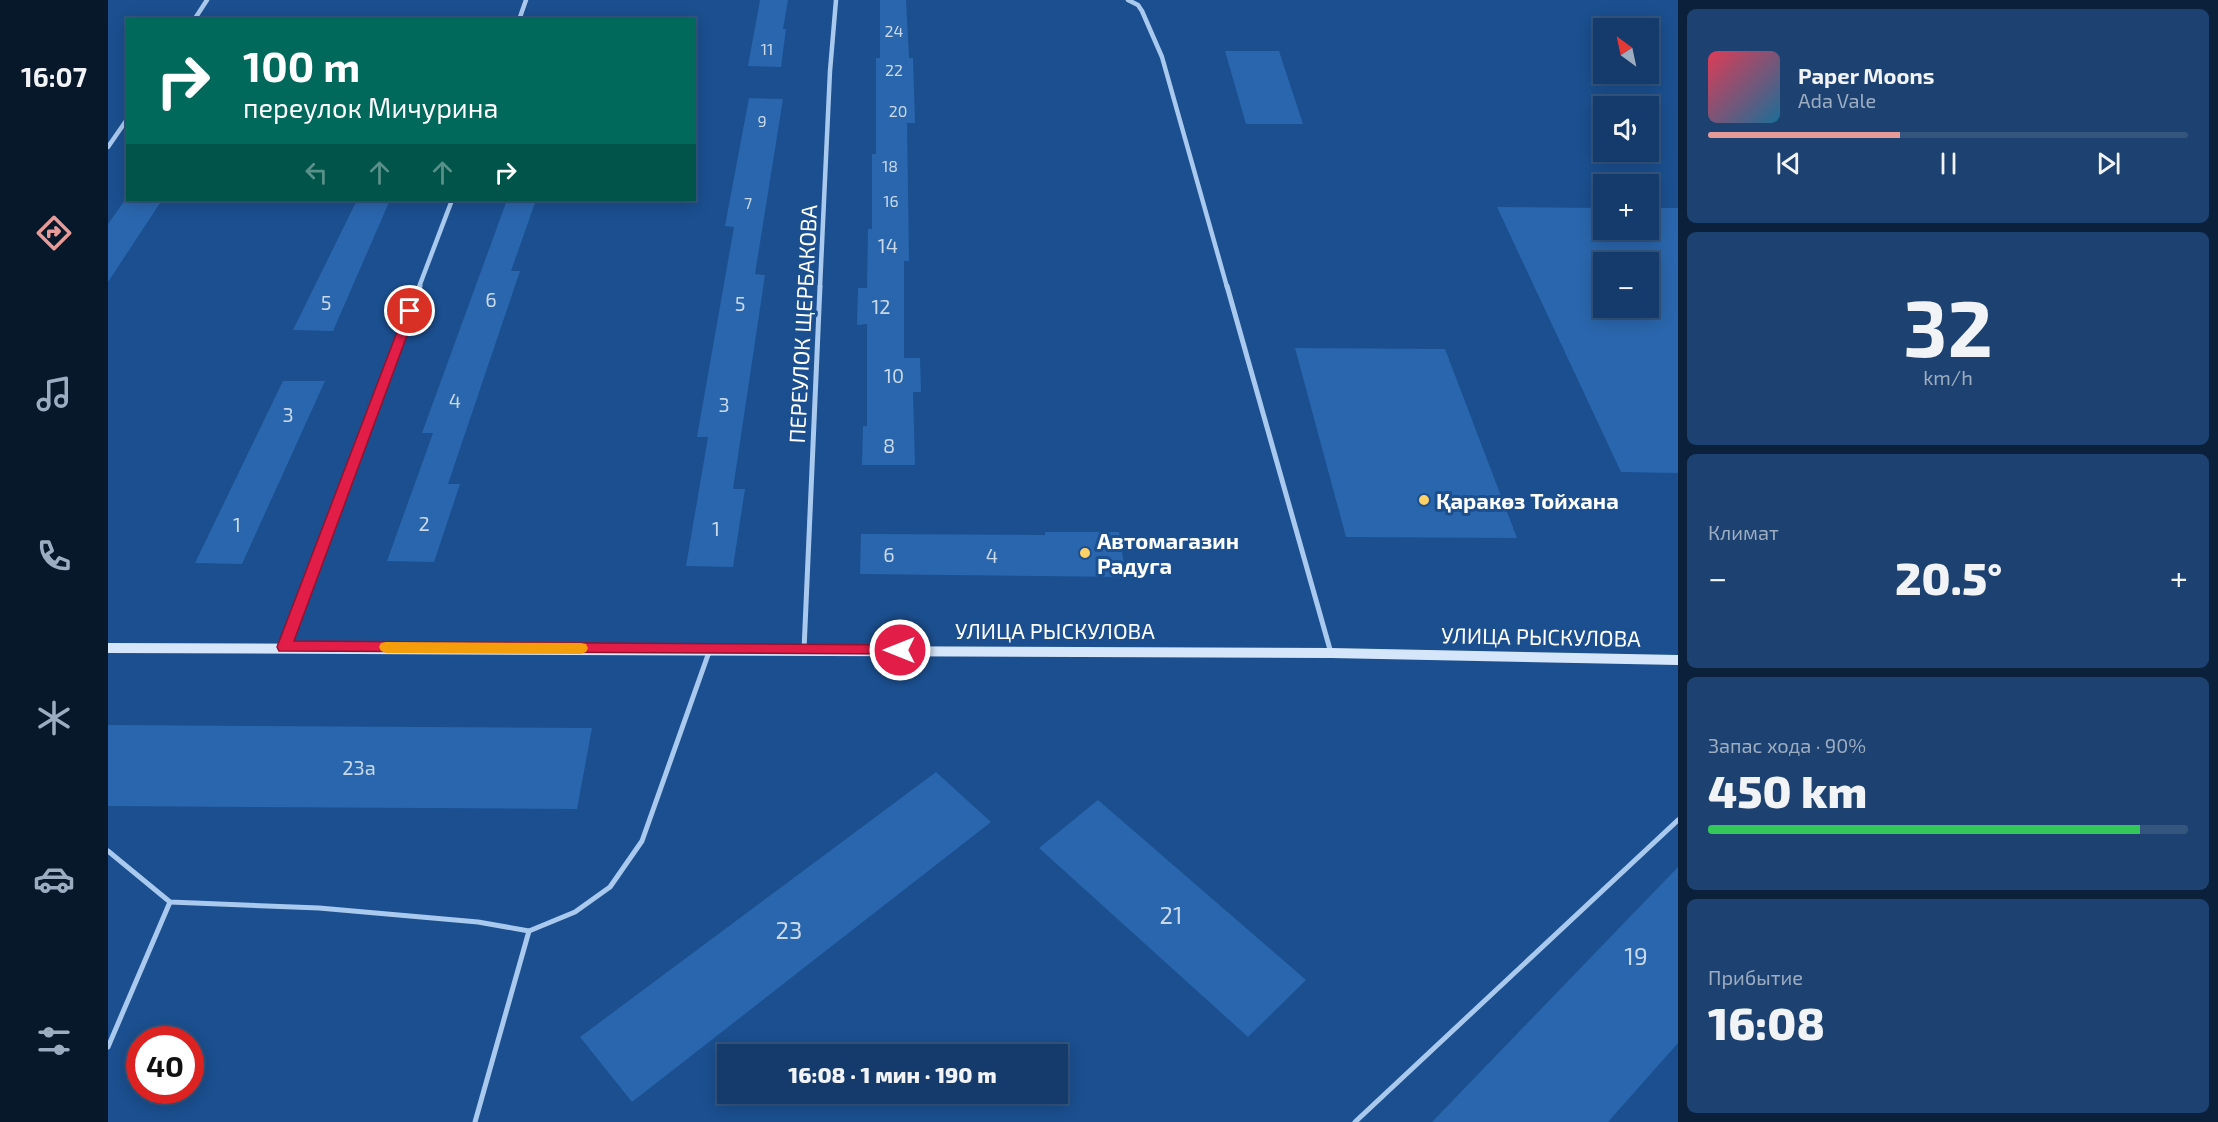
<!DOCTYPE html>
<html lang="ru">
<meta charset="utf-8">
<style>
body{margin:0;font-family:"Exo 2",sans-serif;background:#1d4271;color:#f1f3f6;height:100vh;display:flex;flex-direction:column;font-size:22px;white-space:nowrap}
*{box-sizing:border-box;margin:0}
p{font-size:20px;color:#9dadc1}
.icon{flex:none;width:33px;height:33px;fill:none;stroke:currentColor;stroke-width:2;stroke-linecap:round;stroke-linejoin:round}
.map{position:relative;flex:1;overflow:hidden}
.panel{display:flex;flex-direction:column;gap:9px;padding:9px;background:#0b203b;width:540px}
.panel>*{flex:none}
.hud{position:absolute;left:18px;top:18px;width:570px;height:183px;border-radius:0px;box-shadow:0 3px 15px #0003,0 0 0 2px #33557e;background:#00695c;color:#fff;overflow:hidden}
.needle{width:39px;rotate:327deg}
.controls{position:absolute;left:1485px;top:18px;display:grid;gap:12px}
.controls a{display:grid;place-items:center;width:66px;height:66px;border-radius:0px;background:#143b6b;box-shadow:0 3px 15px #0003,0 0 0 2px #33557e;font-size:30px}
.speed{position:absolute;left:18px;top:1026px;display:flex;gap:12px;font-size:30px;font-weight:700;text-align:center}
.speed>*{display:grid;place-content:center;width:78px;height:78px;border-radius:50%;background:#143b6b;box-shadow:0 3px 15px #0003,0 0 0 2px #33557e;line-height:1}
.speed .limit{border:9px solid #d22;background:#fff;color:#111}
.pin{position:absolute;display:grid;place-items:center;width:51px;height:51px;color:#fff;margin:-26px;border:3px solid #fff;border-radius:50%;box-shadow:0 2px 6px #0007}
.me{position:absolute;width:66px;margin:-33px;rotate:270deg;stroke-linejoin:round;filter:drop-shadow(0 0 4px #0008)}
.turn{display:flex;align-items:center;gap:21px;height:126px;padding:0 18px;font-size:27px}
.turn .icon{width:78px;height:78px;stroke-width:2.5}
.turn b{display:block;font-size:42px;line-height:51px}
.lanes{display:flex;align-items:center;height:57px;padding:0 18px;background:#0003;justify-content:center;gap:30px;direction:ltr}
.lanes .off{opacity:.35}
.big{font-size:45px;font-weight:800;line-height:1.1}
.panel .widget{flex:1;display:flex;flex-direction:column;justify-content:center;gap:9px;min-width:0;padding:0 21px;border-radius:9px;background:#1d4271}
.panel .dial{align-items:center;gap:0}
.dial b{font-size:78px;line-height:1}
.song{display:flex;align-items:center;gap:18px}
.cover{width:72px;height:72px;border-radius:9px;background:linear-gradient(135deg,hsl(350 70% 55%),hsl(200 70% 35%))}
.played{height:6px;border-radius:3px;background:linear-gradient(90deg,#e69b98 40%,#33557e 40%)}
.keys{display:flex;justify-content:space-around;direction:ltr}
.heat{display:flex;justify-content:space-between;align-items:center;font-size:33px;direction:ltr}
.charge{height:9px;border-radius:4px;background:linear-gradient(90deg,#34c759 90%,#33557e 0)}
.trip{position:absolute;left:609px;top:1044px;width:351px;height:60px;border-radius:0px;background:#143b6b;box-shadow:0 3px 15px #0003,0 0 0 2px #33557e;font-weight:800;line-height:60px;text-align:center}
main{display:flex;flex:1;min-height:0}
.menu{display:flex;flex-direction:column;width:108px;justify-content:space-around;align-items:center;background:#08182b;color:#9dadc1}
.menu .icon{width:42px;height:42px}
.menu .selected{color:#e69b98}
.menu b{font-size:27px;color:#f1f3f6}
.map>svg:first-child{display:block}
.building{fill:#2a66ad;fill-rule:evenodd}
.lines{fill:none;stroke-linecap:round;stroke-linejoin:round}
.lane-far1{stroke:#a9c9ee;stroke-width:4.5}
.lane{stroke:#a9c9ee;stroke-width:5}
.street-far1{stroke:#a9c9ee;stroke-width:4.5}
.street{stroke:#a9c9ee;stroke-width:5}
.secondary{fill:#d6e6fa;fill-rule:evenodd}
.route{fill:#e11d48;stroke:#92132f;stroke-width:1.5}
.slow{fill:#f59e0b}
.poi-dot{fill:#ffd166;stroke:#1b4f8f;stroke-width:2}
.labels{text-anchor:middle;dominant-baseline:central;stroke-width:6;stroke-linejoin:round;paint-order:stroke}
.far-number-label{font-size:16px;fill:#cad9ea}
.number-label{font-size:20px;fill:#cad9ea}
.street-label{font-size:22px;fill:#fff;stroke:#1b4f8f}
.poi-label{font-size:22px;font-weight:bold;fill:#fff;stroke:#1b4f8f;text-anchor:start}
.near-number-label{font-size:24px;fill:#cad9ea}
</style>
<main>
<nav class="menu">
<b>16:07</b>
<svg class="icon selected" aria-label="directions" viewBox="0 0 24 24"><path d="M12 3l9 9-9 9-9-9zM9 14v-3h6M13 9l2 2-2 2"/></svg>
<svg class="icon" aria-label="music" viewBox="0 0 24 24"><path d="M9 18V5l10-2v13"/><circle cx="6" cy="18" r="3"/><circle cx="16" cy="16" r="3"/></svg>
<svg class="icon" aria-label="phone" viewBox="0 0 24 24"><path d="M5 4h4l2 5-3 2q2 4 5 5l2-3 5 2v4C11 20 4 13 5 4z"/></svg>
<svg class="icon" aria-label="climate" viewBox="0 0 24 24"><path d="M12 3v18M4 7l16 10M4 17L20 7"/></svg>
<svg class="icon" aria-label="car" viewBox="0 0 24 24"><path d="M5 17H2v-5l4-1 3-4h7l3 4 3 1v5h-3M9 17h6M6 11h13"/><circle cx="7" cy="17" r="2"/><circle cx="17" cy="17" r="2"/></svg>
<svg class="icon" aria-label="filters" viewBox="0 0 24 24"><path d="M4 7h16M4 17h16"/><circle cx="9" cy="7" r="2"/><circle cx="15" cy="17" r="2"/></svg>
</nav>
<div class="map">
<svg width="1570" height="1122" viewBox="0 0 1570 1122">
<rect width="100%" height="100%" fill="#1b4f8f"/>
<g class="building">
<path d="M652,0H680L675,29H678L673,67L640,66Z"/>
<path d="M772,0H798L801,58H805L807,123H799L801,261H796V358H812L813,392H805L807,465H754L755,426H759V324L749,325L750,288H759L760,229H764V154H768V58H772Z"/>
<path d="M1117,51H1171L1195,124H1138Z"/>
<path d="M641,98L675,99L647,274L657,275L625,489H637L625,567L578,566L600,437H589L626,227L617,226Z"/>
<path d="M17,200H54L0,282V224Z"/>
<path d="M249,200H282L225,331L185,330Z"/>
<path d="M399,200H428L403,271H412L340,484H352L326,562L279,561L325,433H314Z"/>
<path d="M1389,207L1496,208V230H1540V208H1570V473L1513,472ZM1496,262H1540V308H1496Z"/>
<path d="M1187,348L1337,349L1409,538L1238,537Z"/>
<path d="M175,381H217L134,564L87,563Z"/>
<path d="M937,532H1011L1018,577L752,574L753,534L937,535Z"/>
<path d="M0,725L484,728L469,809L0,806Z"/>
<path d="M828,772L883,822L524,1102L472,1037Z"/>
<path d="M990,800L1198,980L1140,1037L931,848Z"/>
<path d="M1570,867V1043L1500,1122H1324Z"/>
</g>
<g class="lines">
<path class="lane-far1" d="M601,654L602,650"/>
<g class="lane">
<path d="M0,851L62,902L211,908L370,922L421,931L467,912L502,887L534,841L601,652"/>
<path d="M0,1047L62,902"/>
<path d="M367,1122L421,931"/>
<path d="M1247,1122L1570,820"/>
</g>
<g class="street-far1">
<path d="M1020,0L1030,5L1034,11L1054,57L1119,287"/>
<path d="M86,20L99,0"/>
<path d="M411,20L418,0"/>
<path d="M0,147L20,118"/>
<path d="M311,287L344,200"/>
<path d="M712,287L722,71L728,0"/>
</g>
<g class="street">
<path d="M1119,286L1223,653"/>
<path d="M177,647L312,286"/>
<path d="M696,650L712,286"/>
</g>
<path class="secondary" d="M0,643L1223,648L1570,655V665L1223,658L0,653Z"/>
</g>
<path class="route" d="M302,308L308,311L186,641L792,645L797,646L799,650L797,654L171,651L169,647L297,311Z"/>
<path class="slow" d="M278,642L473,643L478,644L480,648L478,652L473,654L278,653L273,651L271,647L273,643Z"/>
<g class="poi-dot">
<circle cx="1316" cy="500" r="6"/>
<circle cx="977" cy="553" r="6"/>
</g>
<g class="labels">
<g class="far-number-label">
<text x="786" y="30">24</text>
<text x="659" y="48">11</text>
<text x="786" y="69">22</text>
<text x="790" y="110">20</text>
<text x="654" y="120">9</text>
<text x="782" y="165">18</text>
<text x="783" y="200">16</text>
<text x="640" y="202">7</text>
</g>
<g class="number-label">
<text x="780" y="245">14</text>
<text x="383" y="299">6</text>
<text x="218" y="302">5</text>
<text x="632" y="303">5</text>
<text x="773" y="306">12</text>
<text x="786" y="375">10</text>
<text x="347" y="400">4</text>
<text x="616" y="404">3</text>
<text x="180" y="414">3</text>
<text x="781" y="445">8</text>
<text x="316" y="523">2</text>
<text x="129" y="524">1</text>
<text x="608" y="528">1</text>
<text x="781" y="554">6</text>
<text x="884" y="555">4</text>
<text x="251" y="767">23а</text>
</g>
<g class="street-label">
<text transform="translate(694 324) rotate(-87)">ПЕРЕУЛОК ЩЕРБАКОВА</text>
<text x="947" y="630">УЛИЦА РЫСКУЛОВА</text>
<text transform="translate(1433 636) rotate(1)">УЛИЦА РЫСКУЛОВА</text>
</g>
<g class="poi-label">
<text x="1328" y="500">Қаракөз Тойхана</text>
<text x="989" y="540">Автомагазин<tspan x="989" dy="25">Радуга</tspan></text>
</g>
<g class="near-number-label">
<text x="1063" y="914">21</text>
<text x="681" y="929">23</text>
<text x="1528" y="955">19</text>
</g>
</g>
</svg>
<div class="controls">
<a><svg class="needle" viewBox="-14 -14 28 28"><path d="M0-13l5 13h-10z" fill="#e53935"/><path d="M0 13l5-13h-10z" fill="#9dadc1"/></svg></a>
<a><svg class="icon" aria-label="sound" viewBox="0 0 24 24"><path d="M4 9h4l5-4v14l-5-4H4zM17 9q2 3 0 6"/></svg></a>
<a>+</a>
<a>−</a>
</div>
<div class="speed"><div class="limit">40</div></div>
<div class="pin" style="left:302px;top:311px;background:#d93025"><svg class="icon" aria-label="arrive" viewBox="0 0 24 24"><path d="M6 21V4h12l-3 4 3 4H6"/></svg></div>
<svg class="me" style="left:792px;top:650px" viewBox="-20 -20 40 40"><circle r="17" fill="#e11d48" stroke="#fff" stroke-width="3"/><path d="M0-11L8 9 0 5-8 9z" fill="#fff"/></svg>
<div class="trip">16:08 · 1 мин · 190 m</div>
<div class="hud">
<div class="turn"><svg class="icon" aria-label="right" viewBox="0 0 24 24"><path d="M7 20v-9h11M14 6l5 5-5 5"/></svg><div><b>100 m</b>переулок Мичурина</div></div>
<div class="lanes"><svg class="icon off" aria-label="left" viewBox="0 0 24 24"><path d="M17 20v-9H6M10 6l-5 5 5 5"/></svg><svg class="icon off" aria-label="ahead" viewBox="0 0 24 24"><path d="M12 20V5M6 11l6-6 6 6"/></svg><svg class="icon off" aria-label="ahead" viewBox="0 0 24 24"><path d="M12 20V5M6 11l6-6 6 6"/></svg><svg class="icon" aria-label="right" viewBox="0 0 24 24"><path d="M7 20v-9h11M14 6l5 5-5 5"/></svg></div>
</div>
</div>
<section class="panel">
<div class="widget">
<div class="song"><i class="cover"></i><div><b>Paper Moons</b><p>Ada Vale</p></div></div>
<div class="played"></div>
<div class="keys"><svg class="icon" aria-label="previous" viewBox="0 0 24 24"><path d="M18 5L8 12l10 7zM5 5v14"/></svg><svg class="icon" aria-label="pause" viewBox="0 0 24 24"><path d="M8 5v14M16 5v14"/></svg><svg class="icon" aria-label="next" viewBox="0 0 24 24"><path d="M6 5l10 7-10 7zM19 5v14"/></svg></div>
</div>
<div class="widget dial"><b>32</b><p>km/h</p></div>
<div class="widget"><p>Климат</p>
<div class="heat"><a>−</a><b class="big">20.5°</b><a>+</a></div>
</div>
<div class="widget"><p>Запас хода · 90%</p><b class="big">450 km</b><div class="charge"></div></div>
<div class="widget"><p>Прибытие</p><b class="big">16:08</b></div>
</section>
</main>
